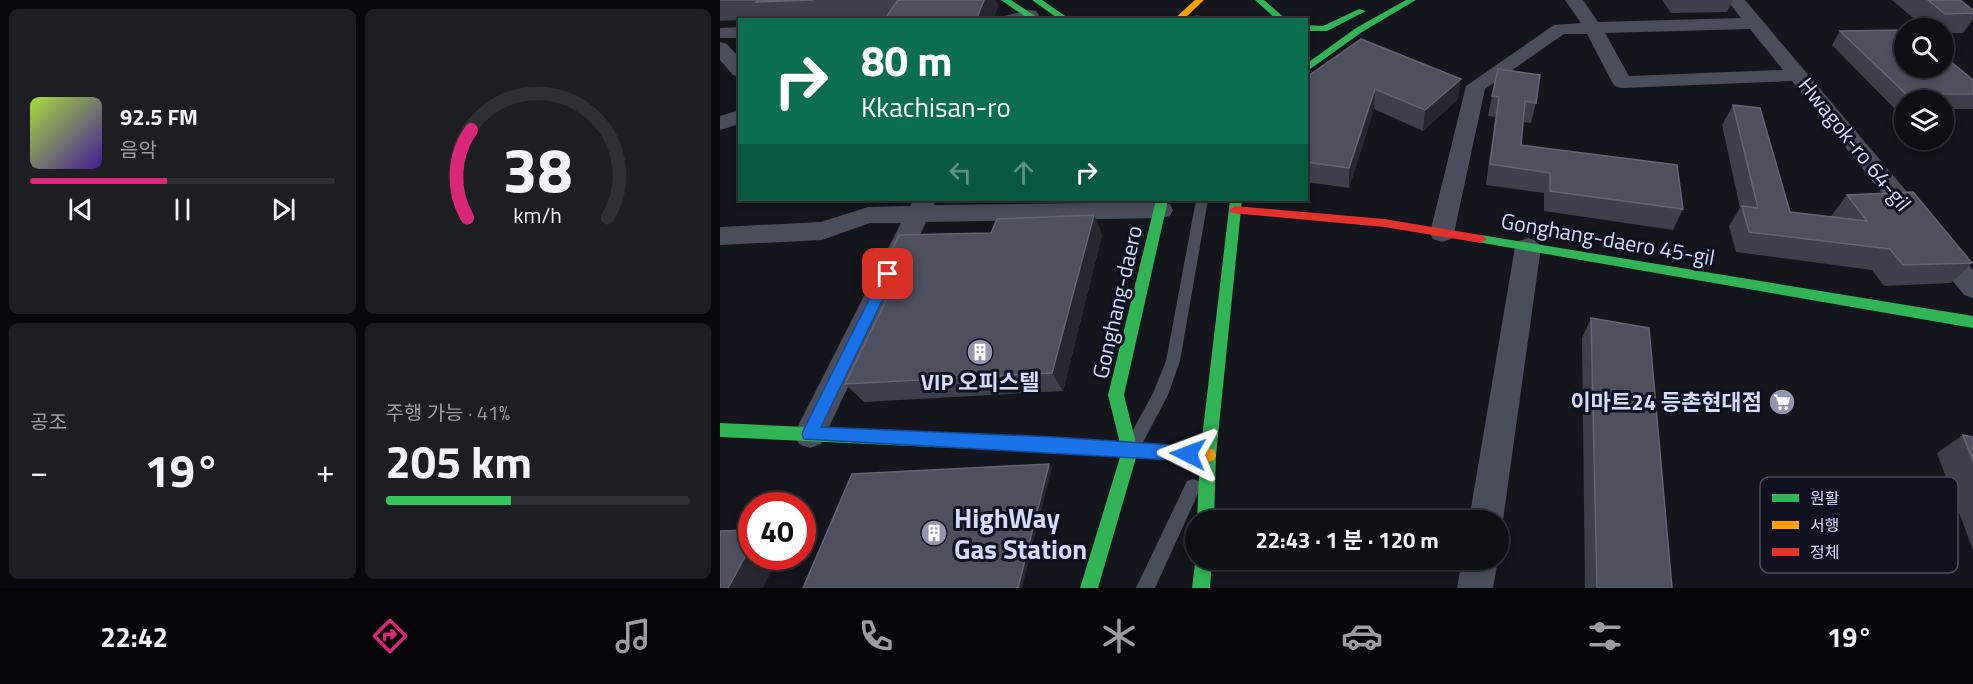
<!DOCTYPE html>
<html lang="ko">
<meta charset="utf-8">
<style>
body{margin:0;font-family:"Titillium Web","Noto Sans KR",sans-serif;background:#1d1e23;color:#f1f3f6;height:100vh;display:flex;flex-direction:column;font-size:22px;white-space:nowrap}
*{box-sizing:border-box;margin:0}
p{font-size:20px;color:#9b9da1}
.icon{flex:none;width:33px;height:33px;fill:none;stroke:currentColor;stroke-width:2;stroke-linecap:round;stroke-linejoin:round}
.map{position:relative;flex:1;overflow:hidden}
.details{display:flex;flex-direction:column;gap:9px;padding:9px;background:#08090c;width:720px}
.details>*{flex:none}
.guide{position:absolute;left:18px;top:18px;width:570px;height:183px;border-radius:0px;box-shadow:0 3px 9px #0003,0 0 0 2px #2f3035;background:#0b6e4f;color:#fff;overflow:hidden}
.buttons{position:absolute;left:1174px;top:18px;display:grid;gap:12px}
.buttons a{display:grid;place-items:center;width:60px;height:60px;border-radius:50%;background:#0f1016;box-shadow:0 3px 9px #0003,0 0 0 2px #2f3035;font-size:30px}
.speed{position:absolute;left:18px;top:492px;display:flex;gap:12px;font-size:30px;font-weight:700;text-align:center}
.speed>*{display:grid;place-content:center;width:78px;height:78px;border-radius:50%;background:#0f1016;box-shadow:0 3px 9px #0003,0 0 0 2px #2f3035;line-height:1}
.speed .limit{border:9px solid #d22;background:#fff;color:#111}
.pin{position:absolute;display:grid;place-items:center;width:51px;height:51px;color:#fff;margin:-26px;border-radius:12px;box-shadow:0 3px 9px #0006}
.me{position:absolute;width:66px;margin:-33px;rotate:273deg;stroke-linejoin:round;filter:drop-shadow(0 0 4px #0008)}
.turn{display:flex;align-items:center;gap:21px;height:126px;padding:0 24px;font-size:27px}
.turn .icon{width:78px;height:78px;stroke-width:2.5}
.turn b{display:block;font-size:42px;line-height:51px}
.lanes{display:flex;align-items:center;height:57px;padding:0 24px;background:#0003;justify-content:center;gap:30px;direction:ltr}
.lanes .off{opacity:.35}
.big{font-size:45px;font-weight:700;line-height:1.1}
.details .widget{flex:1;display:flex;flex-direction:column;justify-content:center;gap:9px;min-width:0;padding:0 21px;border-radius:9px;background:#1d1e23}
.details .dial{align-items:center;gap:0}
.dial svg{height:156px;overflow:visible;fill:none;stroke:#2f3035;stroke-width:7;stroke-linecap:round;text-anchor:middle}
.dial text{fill:#f1f3f6;stroke:none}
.song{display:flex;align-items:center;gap:18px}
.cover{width:72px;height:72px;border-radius:9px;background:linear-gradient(135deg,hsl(80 70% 55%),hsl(260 70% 35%))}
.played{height:6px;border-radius:3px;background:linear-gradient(90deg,#db2777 45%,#2f3035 45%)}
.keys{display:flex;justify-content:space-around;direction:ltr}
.heat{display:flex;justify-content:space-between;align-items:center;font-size:33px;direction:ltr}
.charge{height:9px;border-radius:4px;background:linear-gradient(90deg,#34c759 41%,#2f3035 0)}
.details .tiles{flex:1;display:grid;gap:9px;grid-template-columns:repeat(2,1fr)}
.trip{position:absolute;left:465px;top:510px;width:324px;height:60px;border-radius:30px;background:#0f1016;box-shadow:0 3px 9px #0003,0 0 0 2px #2f3035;font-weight:700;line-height:60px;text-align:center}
.tab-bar{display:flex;height:96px;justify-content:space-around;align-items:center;background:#060609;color:#9b9da1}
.tab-bar .icon{width:42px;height:42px}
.tab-bar .current{color:#db2777}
.tab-bar b{font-size:27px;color:#f1f3f6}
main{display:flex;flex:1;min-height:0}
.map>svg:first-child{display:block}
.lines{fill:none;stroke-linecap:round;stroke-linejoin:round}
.lane{fill:#4a4e5c;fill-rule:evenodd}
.street{fill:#4a4e5c;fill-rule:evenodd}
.fast{fill:#30b455;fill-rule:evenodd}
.slow{fill:#ff9f0a;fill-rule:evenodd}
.jam{fill:#e5322d;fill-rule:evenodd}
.wall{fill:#3d3f4c}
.shaded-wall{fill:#262731}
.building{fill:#4e4f5f;stroke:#636577;stroke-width:1.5}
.route{fill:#1a73e8;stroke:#114b97;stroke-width:1.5}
.labels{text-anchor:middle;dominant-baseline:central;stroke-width:6;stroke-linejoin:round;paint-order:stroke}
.street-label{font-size:22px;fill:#d5dafa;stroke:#101221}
.poi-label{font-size:22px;font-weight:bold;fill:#d5dafa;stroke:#101221}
.near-poi-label{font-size:27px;font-weight:bold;fill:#d5dafa;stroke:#101221;text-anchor:start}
.key{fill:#101221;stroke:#4b4e62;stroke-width:1.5}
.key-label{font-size:16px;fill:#d5dafa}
</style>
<main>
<section class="details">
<div class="tiles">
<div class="widget">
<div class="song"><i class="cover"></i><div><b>92.5 FM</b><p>음악</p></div></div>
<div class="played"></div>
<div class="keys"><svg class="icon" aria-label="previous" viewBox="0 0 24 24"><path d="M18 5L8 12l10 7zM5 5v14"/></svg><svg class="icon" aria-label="pause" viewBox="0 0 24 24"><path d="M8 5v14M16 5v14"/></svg><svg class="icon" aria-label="next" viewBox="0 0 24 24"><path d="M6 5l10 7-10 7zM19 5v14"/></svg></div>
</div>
<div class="widget dial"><svg viewBox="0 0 100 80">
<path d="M14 69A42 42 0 1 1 86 69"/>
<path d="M14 69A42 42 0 0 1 16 24" stroke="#db2777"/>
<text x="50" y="56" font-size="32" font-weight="700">38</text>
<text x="50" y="72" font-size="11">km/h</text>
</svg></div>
<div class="widget"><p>공조</p>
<div class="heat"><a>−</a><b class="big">19°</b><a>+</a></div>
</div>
<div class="widget"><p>주행 가능 · 41%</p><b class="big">205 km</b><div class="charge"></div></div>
</div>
</section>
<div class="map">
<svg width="1253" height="588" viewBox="0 0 1253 588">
<rect width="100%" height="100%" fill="#14151d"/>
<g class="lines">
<g class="lane">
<path d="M477,15L480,16L482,20H473L474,16Z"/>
<path d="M476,200H488L460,361L448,395L421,446L415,448L409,446L407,441L433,393L446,361Z"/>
<path d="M473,479L479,481L481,487L435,588H416L467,481Z"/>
</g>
<g class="street">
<path d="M845,0H863L878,22L1021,18L1007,0H1025L1253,270V298L1244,295L1072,81L902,88L895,86L892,82L867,34H844L765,89L734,233L731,239L722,242L713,239L710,233L746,86L834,25L861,23ZM1030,29L1063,70L909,76L885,33Z"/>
<path d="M310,10L316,11L319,15L316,19L281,20L284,16Z"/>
<path d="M20,27V38H0V28Z"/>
<path d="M0,42L7,44L20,58V77L13,75L0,60Z"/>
<path d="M20,110V124L0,130V116Z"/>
<path d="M193,200H215L214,205L441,202L450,204L453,210L450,216L441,218L206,222L101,444L90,448L79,444L74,434L79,424L181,223H150L102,240L0,245V227L101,222L148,207L190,206Z"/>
<path d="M808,238L817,241L821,247L783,520L778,531V520H749L795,247L799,241Z"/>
<path d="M742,560H778L773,588H737Z"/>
</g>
<g class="fast">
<path d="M281,0H291L321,20H310Z"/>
<path d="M312,0H322L351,20H340Z"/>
<path d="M535,0H544L567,20H557Z"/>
<path d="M686,0H696L642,32L586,72V64L636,28Z"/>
<path d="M639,9L646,11L607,31H586V25L603,26Z"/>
<path d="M436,200H448L404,395L418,451L378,588H360L402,451L388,395Z"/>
<path d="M510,200H522L496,455L494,520H477L480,455Z"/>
<path d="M761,235L1253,316V328L757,242L755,239L757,236Z"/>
<path d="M0,423L385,441L391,443L393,448L391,453L385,455L0,437Z"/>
<path d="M476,556V560H492L490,588H472Z"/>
</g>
<g class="slow">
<path d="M475,0H484L463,20H453Z"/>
<path d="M385,441L488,448L494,450L496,455L494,460L488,462L385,455L379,453L377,448L379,443Z"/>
</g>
<path class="jam" d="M515,206L664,219L761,235L767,239L761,243L664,227L511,213L509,210Z"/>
</g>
<g class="wall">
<path d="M0,0H275L278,6L273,20H164L165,17L106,20H20L0,21Z"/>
<path d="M942,0H1013L1007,12L951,13Z"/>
<path d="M1172,0H1240L1253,10V19L1243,33H1224V28H1205Z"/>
<path d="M1120,31L1253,80V109H1224V100H1185V109H1175L1112,45Z"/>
<path d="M591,74L738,99L703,131L654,109L629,188L586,182V84Z"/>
<path d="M772,96L816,103L811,123L803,122L801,145L963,209L953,230L824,211V193L766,185L775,117L768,116Z"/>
<path d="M1013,105L1070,212L1112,217L1111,216L1127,195L1252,263L1231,283L1164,286L1152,270L1016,252L1009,226L1020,208L1002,125Z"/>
<path d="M374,215L382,235L343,391L144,402L125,384L168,296L156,281L271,233Z"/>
<path d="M871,318L952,588H865L862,338Z"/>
<path d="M1243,435L1253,437V550L1217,453Z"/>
</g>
<g class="shaded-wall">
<path d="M264,0H275L278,6L273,20H256Z"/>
<path d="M741,79L738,99L703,131L705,110Z"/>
<path d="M655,89L654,109L629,188V168Z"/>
<path d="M374,215L382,235L343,391L332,373Z"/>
<path d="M329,464L332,468L302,588H298Z"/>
<path d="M32,544V556H59L43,588H8Z"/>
</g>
<g class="building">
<path d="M0,0H93L36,2L38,0Z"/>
<path d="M178,0H264L256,20H164Z"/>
<path d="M1208,0H1240L1253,10V13L1225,14Z"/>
<path d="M1185,30V68H1224V56L1253,80V94H1186L1120,31Z"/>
<path d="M641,39L741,79L705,110L655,89L629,168L586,162V84L591,74Z"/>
<path d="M778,69L820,75L816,103L805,101L801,145L957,165L963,209L830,191V173L770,164L779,97L772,96Z"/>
<path d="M1013,105L1040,108L1070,212L1147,221L1127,195L1193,192L1252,263L1183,265L1170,249L1029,232L1022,206L1038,208Z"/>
<path d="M374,215L332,373L125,384L176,280L156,281L179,235L271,233L277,219Z"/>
<path d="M871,318L929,328L952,588H877Z"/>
<path d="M1243,435L1253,437V461Z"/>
<path d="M329,464L298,588H83L132,474Z"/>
<path d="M32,530V544L8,588H0V531Z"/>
</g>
<path class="route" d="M168,269L175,274L101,427L334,437L468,446L474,449L476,454L474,459L468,461L84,439L82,434L84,429L162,274Z"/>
<defs>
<symbol id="building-disc" viewBox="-11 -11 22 22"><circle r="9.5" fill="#9195ad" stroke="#101221"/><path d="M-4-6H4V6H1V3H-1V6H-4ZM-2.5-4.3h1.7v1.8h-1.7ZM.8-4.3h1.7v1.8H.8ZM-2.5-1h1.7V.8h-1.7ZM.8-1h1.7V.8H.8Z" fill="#fff"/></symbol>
<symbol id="supermarket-disc" viewBox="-11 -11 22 22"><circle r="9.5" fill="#9195ad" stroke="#101221"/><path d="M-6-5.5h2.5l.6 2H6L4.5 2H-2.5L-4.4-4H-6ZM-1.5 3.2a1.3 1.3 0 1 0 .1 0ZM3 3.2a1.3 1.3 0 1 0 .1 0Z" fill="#fff"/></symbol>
</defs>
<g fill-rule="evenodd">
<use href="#building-disc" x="245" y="337" width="30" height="30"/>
<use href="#supermarket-disc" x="1047" y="387" width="30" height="30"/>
<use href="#building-disc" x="199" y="518" width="30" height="30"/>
</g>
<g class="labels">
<g class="street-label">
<text transform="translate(1135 144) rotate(51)">Hwagok-ro 64-gil</text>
<text transform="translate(888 239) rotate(10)">Gonghang-daero 45-gil</text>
<text transform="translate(397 302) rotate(-77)">Gonghang-daero</text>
</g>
<g class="poi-label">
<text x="260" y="382">VIP 오피스텔</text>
<text x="1042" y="402" text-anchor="end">이마트24 등촌현대점</text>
</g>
<g class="near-poi-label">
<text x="234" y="517">HighWay<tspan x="234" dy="31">Gas Station</tspan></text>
</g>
</g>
<rect x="1040" y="477" width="198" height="96" rx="9" class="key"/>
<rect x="1052" y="494" width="27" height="8" fill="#30b455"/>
<rect x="1052" y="521" width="27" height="8" fill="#ff9f0a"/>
<rect x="1052" y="548" width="27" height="8" fill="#e5322d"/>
<g class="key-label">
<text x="1090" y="504">원활</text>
<text x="1090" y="531">서행</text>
<text x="1090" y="558">정체</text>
</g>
</svg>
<div class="buttons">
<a><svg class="icon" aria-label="search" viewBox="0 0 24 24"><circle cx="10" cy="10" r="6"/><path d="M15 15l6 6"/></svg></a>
<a><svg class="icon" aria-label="layers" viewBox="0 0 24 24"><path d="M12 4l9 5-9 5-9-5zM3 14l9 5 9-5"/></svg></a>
</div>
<div class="speed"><div class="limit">40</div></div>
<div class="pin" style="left:168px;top:274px;background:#d93025"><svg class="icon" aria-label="arrive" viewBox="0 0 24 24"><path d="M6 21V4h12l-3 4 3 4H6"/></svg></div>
<svg class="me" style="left:468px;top:454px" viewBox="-20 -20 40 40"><path d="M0-17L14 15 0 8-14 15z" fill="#1a73e8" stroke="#fff" stroke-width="4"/></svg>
<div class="trip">22:43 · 1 분 · 120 m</div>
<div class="guide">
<div class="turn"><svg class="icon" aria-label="right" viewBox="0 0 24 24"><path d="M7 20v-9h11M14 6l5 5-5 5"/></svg><div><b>80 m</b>Kkachisan-ro</div></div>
<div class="lanes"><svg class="icon off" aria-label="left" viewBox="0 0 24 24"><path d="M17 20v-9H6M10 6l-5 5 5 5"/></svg><svg class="icon off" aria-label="ahead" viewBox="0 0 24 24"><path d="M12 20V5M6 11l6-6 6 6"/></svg><svg class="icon" aria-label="right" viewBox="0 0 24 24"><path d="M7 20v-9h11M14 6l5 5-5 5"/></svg></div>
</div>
</div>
</main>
<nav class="tab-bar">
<b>22:42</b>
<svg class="icon current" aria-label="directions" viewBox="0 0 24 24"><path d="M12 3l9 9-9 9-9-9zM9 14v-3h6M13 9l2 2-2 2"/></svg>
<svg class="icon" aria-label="music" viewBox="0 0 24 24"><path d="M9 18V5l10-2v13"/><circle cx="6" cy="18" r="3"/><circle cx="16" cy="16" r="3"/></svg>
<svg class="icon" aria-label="phone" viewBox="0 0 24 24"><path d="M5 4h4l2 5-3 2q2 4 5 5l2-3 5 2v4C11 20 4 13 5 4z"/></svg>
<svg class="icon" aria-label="climate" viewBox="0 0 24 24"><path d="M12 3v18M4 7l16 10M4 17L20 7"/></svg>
<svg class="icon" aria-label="car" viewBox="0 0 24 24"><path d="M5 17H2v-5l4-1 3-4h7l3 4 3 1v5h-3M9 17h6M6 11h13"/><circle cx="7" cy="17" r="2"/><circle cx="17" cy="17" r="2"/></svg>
<svg class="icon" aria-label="filters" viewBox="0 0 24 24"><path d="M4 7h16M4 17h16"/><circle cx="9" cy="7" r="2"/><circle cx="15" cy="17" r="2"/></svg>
<b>19°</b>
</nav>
